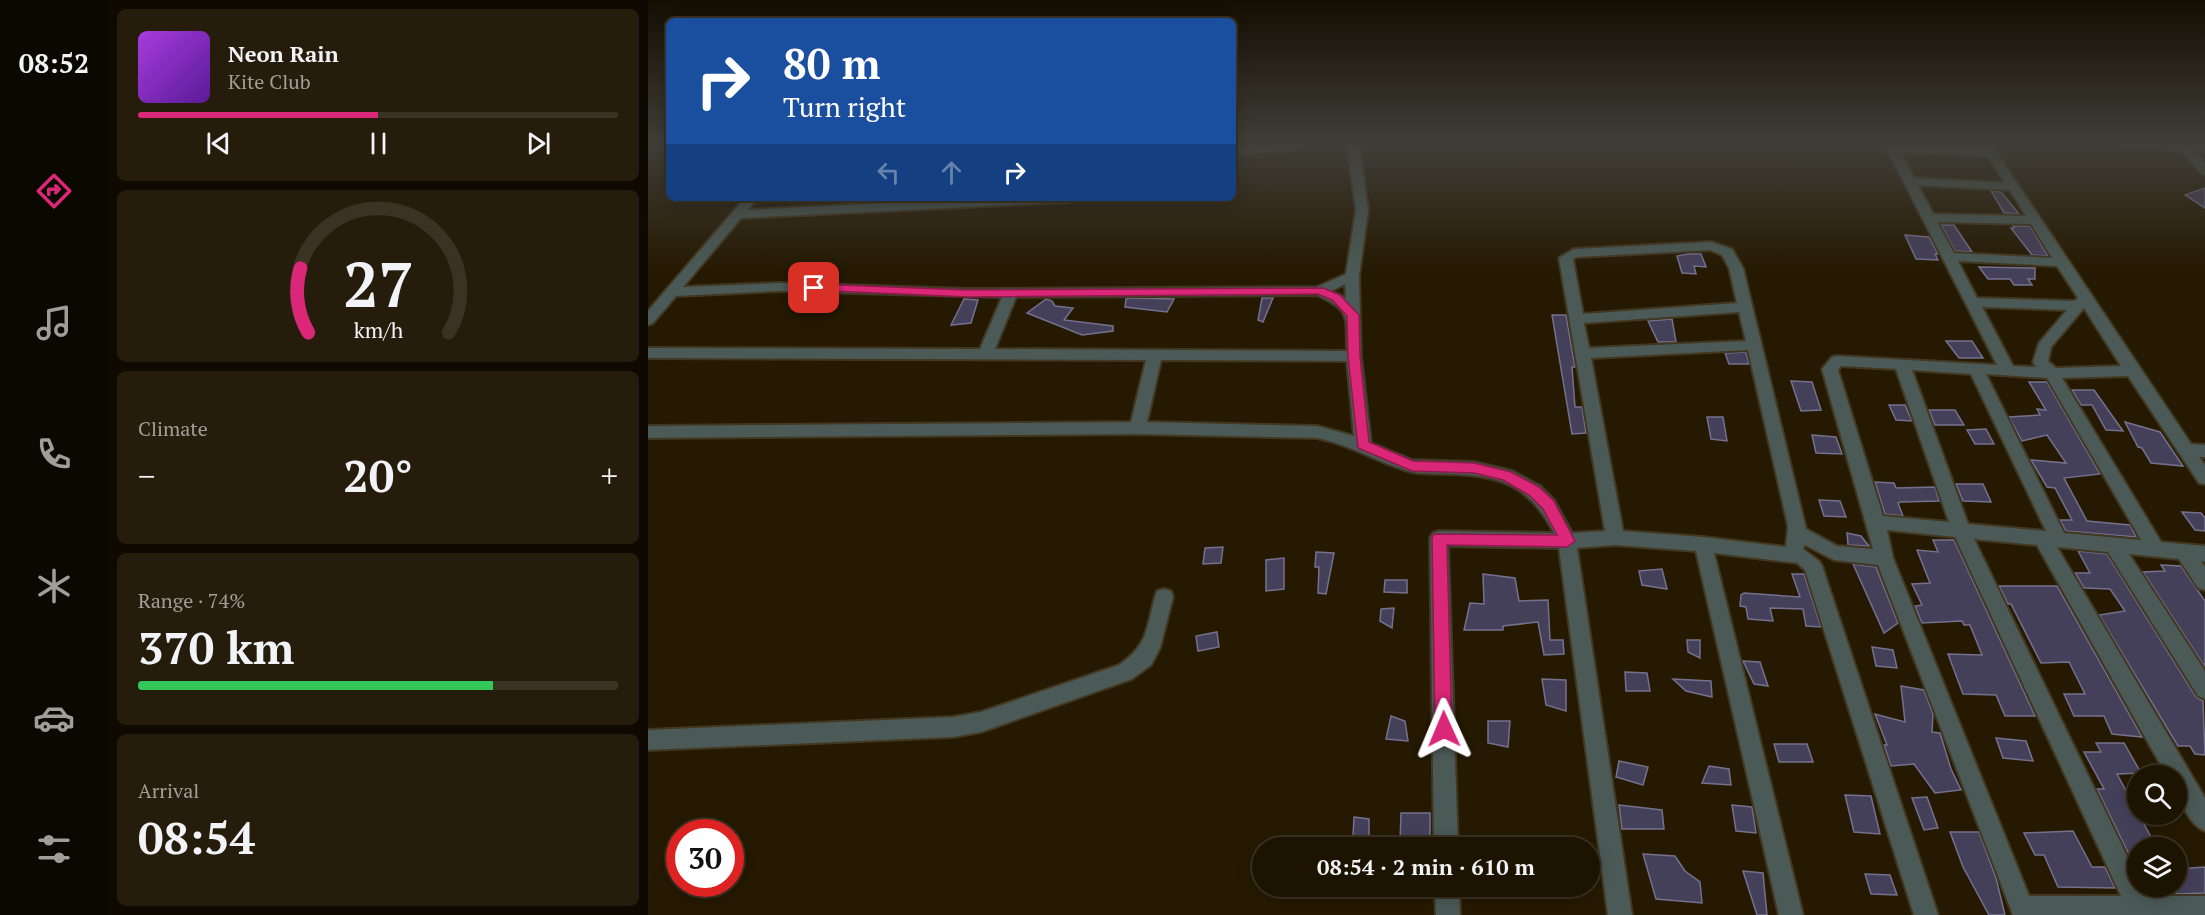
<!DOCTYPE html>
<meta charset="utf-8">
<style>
body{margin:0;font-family:"PT Serif",serif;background:#251c0b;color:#f1f3f6;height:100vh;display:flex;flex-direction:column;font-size:22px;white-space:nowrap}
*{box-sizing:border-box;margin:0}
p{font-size:20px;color:#a09e99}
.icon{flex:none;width:33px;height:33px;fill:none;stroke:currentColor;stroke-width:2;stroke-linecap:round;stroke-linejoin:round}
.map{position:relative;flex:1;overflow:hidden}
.drawer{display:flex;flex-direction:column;gap:9px;padding:9px;background:#0f0a01;width:540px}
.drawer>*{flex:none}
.banner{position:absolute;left:18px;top:18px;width:570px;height:183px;border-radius:9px;box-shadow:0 3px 15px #0003,0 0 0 2px #3a3223;background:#1a4fa0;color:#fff;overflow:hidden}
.controls{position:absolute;left:1479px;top:765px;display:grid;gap:12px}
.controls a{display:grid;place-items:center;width:60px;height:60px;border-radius:50%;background:#1c1301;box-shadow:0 3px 15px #0003,0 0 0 2px #3a3223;font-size:30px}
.speed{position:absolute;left:18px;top:819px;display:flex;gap:12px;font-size:30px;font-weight:700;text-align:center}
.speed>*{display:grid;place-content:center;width:78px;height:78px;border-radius:50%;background:#1c1301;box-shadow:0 3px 15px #0003,0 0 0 2px #3a3223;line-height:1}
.speed .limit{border:9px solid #d22;background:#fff;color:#111}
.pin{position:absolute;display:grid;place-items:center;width:51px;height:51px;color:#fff;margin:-26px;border-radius:12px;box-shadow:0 3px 9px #0006}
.me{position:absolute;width:66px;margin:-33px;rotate:359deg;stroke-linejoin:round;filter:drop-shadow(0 0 4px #0008)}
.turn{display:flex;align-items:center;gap:21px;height:126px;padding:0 18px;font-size:27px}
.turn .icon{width:78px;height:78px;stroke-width:2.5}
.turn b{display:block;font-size:42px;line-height:51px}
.lanes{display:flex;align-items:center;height:57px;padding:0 18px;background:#0003;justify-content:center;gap:30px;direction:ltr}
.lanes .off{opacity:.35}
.big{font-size:45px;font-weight:600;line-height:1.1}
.drawer .widget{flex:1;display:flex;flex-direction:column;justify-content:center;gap:9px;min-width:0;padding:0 21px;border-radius:9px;background:#251c0b}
.drawer .dial{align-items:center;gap:0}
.dial svg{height:156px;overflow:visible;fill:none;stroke:#3a3223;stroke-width:7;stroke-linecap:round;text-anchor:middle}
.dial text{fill:#f1f3f6;stroke:none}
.song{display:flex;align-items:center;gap:18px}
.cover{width:72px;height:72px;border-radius:9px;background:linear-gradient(135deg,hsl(280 70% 55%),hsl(270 70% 35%))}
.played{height:6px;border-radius:3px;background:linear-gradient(90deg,#db2777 50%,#3a3223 50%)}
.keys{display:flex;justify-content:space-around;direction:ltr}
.heat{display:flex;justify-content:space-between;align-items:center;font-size:33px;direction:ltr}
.charge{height:9px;border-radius:4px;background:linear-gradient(90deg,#34c759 74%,#3a3223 0)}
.trip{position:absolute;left:604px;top:837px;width:348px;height:60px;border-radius:30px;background:#1c1301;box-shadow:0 3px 15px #0003,0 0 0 2px #3a3223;font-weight:600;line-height:60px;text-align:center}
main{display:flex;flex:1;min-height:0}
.tab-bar{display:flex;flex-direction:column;width:108px;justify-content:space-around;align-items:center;background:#0b0800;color:#a09e99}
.tab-bar .icon{width:42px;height:42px}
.tab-bar .current{color:#db2777}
.tab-bar b{font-size:27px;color:#f1f3f6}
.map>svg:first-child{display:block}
.building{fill:#45405a;stroke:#75708d;stroke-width:1.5}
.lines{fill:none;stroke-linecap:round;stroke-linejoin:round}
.minor-casing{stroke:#423720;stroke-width:4}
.minor{fill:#4b5a56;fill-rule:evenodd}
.route{fill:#db2777;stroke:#8e194d;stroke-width:1.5}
</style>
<main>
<nav class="tab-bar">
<b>08:52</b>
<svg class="icon current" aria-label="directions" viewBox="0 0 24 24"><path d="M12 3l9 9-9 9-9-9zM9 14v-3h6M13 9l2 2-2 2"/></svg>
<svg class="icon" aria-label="music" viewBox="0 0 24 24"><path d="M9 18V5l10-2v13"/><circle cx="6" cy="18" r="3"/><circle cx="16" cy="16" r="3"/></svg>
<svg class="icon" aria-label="phone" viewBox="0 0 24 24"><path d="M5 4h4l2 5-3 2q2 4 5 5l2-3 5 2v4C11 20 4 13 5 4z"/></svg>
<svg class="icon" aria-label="climate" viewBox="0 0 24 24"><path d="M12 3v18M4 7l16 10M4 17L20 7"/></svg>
<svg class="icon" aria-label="car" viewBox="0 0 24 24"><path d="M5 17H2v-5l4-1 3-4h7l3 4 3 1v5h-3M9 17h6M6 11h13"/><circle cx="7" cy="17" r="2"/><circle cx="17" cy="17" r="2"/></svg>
<svg class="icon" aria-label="filters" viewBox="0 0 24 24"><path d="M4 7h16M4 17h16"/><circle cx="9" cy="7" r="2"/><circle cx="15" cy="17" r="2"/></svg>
</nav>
<section class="drawer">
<div class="widget">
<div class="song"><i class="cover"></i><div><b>Neon Rain</b><p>Kite Club</p></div></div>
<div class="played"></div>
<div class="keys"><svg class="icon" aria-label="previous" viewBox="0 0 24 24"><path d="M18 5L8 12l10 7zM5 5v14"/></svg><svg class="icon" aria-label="pause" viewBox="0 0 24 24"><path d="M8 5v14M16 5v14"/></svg><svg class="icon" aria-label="next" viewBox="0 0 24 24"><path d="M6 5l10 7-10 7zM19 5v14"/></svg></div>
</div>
<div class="widget dial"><svg viewBox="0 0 100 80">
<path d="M14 69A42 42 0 1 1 86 69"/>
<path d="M14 69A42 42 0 0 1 10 36" stroke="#db2777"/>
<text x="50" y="56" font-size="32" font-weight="700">27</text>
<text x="50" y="72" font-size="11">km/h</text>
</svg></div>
<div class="widget"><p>Climate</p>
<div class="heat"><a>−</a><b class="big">20°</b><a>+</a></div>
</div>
<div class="widget"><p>Range · 74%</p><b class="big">370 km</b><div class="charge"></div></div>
<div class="widget"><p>Arrival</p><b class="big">08:54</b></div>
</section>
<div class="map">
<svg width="1557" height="915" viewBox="0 0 1557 915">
<rect width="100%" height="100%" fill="#251901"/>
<g class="building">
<path d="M1557,188V208L1537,195Z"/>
<path d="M1343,191L1353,192L1371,214L1356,213Z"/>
<path d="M1293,225H1306L1324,252L1307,251Z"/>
<path d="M1365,226H1382L1400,256L1384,255L1363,228H1366Z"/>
<path d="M1257,235L1281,237L1290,254H1287L1290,260L1268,259Z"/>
<path d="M1040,254H1053L1058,267L1046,266L1048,274L1034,273L1029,256Z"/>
<path d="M1331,267L1387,268V279H1380L1384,285H1366L1362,279H1340Z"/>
<path d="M614,298H625L615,322L610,320Z"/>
<path d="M316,299L330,300L323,323L303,325Z"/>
<path d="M398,299L404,301L407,306L425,308L416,320L465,326V331L434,335L379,313Z"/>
<path d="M478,299L483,298L526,299L519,312L477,307Z"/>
<path d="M904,315H918L927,367H924L927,407H934L938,433L924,434Z"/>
<path d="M1024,319L1028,342H1010L1000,321Z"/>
<path d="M1298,341H1324L1335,358H1311Z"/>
<path d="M1098,352L1101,364H1081L1077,353Z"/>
<path d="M1143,381L1164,382L1173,410L1153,411Z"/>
<path d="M1381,382H1399L1452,474L1416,478L1439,521L1482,525L1488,537L1418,531L1412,520H1424L1407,488L1399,487L1383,460L1418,463L1399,435L1374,441L1361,417L1392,415L1389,409L1398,410Z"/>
<path d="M1424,390H1446L1475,431L1458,430L1444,405H1433Z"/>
<path d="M1241,405H1257L1264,421L1248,420Z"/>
<path d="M1281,410H1307L1316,425H1287Z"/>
<path d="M1059,417H1075L1079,441L1063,439Z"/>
<path d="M1477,422L1512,432L1535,466L1503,463L1494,448L1490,447Z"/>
<path d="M1338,429L1346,444H1327L1319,430Z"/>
<path d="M1164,435L1188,437L1194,454L1168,453Z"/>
<path d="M1227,482L1246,483L1248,488L1287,487L1291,501L1253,502L1250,503L1255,516L1237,514Z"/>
<path d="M1308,484H1335L1343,502L1315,501Z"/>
<path d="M1171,500L1192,501L1198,517L1176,516Z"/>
<path d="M1534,512L1553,513L1557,518V531L1547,530Z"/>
<path d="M1199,533L1213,536L1221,546L1200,545Z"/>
<path d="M1285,540H1306L1387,716H1357L1348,695L1315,694L1300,654L1334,655L1322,625H1316L1314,621L1274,623L1267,606L1274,605L1264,584L1282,583L1269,550L1290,552Z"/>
<path d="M575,547L573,563L555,564L557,548Z"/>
<path d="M1430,551L1459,554L1548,697L1555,701L1557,755L1547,754L1542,746H1530L1451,615L1477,611L1462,589L1436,588L1427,573H1442Z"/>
<path d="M668,552L686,553L678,594L670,593L671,567H667Z"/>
<path d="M636,558V589L618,591V560Z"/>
<path d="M1205,564L1228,567L1250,623L1236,633Z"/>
<path d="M1513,565L1533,566L1557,601V667L1495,572L1517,571Z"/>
<path d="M1014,569L1019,589L994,585L991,571Z"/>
<path d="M835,574L867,578L871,601L900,600L902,640H915L916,654L896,655L890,622L855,626V630H816L822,603L836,604Z"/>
<path d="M1144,574H1156L1173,627L1158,626L1155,609L1122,608L1125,621L1100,619L1098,607L1092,606L1093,595L1096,593L1152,597Z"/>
<path d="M737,580H759V593L736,592Z"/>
<path d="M1351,586H1409L1494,737L1464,734L1456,716H1426L1416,694H1437L1421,662L1393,663L1363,604H1360Z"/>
<path d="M746,608L744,628L732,621L733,609Z"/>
<path d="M569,632L571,647L550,651L548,636Z"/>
<path d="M1039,640H1052V658L1040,652Z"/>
<path d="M1224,647L1245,650L1249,668L1228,666Z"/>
<path d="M1095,661L1112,662L1120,686L1106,684Z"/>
<path d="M977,672L999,673L1002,691H978Z"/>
<path d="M894,679L918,680V711L898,705Z"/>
<path d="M1025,679L1063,681L1064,697L1038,691Z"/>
<path d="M1253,686L1276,690L1285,714L1284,732L1292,733L1303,769L1313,790L1287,793L1266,764L1243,766L1236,745H1239L1227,714L1257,722Z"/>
<path d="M743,716L757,721L760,741L738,739Z"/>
<path d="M840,721H862L860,747L840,743Z"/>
<path d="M1348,738L1378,741L1385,761L1355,758Z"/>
<path d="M1448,743H1476L1493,773L1469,774L1509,848H1490V873L1449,789H1456L1436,752H1453Z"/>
<path d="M1126,744H1159L1165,762H1131Z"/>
<path d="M971,761L1000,767L995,785L968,777Z"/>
<path d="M1061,766L1081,769L1083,785L1054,783Z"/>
<path d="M1197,795L1223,796L1232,834L1206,832Z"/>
<path d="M1279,797L1290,828L1276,830L1264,798Z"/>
<path d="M971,805L1014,810L1016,829H974Z"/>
<path d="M1084,805L1104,807L1108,833L1088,831Z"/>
<path d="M753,813H782V842H752Z"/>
<path d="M706,817L721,819V836H705Z"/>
<path d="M1425,831L1444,867H1457L1467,888L1410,887L1396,855H1387L1376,833Z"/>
<path d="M1302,832H1331L1348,878L1357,915H1341L1315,867Z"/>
<path d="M995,854L1027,856L1037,871L1052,882L1054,903L1008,899Z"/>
<path d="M1557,867V893L1528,894V869Z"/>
<path d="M1095,871L1115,873L1119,915H1109Z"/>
<path d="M1217,874L1242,875L1249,895L1223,894Z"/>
</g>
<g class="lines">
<defs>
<g id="minor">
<path d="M643,143H658L643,150L585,154V148Z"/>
<path d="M699,143H711L720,210L711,276L713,356L723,443L764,460L826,462L864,471L892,486L906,500L924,533L957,531L911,258L926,249L1063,242L1084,249L1095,268L1158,529L1189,546L1225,549L1174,369L1184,357L1189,356L1349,365L1236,143L1335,149L1332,143H1342L1543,444L1557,445V457H1551L1557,465V484L1551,483L1480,376L1414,378L1513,542L1557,546V562L1553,561L1557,567V590L1550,588L1531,559L1481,554L1557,671V699L1550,696L1460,552L1409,547L1557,798V831C1539,824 1528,794 1528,776H1519L1389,545L1326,539L1490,879V886H1493L1498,896H1557V915H1365L1230,565L1186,560L1157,545L1155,549L1171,561L1174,566L1290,915H1266L1157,570L1149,563L1066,553L1155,915H1131L1048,551L967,545L929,548L984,915H960L911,548L800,546L810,848H786L782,538L785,533L791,531L906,533C882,486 853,475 801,474C788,473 772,475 760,471C729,462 701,444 669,438L490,434L0,438V426L483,422L498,360L0,358V348L332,349L354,297L131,291L28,296L5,323L0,325V311L97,198H109L100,210L345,198H427L421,202L93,218L35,287L131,283L320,289L669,287L698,274L708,210ZM1253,153L1340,156L1357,183L1266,178ZM1270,185L1362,190L1378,216L1285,214ZM1289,222L1383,224L1404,258L1306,253ZM1062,250L1074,255L1081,268L1089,303L935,314L925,259L929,257ZM1310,261L1409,266L1430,298L1426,301L1329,298ZM697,284L698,298L683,291ZM669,295C703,311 698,316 699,351L347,349L368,297ZM1334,307L1419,310L1391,343L1385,362L1388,367L1365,366ZM1436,308L1473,366L1408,368L1400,361L1403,347ZM1091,312L1098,341L941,348L936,323ZM1100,350L1140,526L1138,547L1055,537L975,531L943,358ZM513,360L699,361L706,436L669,426L499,422ZM1193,366L1248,369L1301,522L1235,516L1190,370ZM1264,370L1323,374L1398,531L1320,524ZM1338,374L1399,378L1493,540L1416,533ZM1239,530L1307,537L1473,896H1381L1245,558Z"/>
<path d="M1472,143L1557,145V151H1546L1557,164V175L1553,173L1533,150L1478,146Z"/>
<path d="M516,589L523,591L525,597L512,648L503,665L484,679L333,732L305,737L0,750V730L305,717L333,712L471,665C500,645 498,630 507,597L509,591Z"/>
<path d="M787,886H811L812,915H788Z"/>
</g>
</defs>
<use href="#minor" class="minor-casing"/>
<use href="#minor" class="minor"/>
</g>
<linearGradient id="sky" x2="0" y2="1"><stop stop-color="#140e01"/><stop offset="0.53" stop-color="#403e38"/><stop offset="1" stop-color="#403e38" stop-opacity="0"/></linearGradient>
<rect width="1557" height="271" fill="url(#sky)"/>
<path class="route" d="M166,284L320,290L675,288L692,295L711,315L712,356L721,442L765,461L826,463L863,472L891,487L906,501L927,541L919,547L799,545L804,729L802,734L796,737L790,734L787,729L784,538L786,534L909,535L895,509L881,495L855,480L826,473L764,471L710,448L700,356L699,316L684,300L670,294L320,297L162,290L160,288Z"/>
</svg>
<div class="controls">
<a><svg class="icon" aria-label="search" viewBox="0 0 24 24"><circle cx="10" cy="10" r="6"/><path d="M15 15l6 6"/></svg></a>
<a><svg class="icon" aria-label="layers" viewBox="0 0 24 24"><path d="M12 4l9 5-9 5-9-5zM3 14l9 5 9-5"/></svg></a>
</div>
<div class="speed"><div class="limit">30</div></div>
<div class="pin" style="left:166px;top:288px;background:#d93025"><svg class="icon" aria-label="arrive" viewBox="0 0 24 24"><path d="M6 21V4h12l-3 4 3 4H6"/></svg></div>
<svg class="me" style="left:796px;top:729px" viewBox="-20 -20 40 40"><path d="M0-17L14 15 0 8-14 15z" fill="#db2777" stroke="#fff" stroke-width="4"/></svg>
<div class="trip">08:54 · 2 min · 610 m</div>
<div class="banner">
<div class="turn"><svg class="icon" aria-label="right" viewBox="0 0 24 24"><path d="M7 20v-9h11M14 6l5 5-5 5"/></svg><div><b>80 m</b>Turn right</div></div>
<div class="lanes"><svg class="icon off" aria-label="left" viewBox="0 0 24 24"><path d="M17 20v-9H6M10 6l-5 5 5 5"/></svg><svg class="icon off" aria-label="ahead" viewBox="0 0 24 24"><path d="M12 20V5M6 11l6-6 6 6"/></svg><svg class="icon" aria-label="right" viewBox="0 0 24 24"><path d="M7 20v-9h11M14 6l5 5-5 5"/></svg></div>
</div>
</div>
</main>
